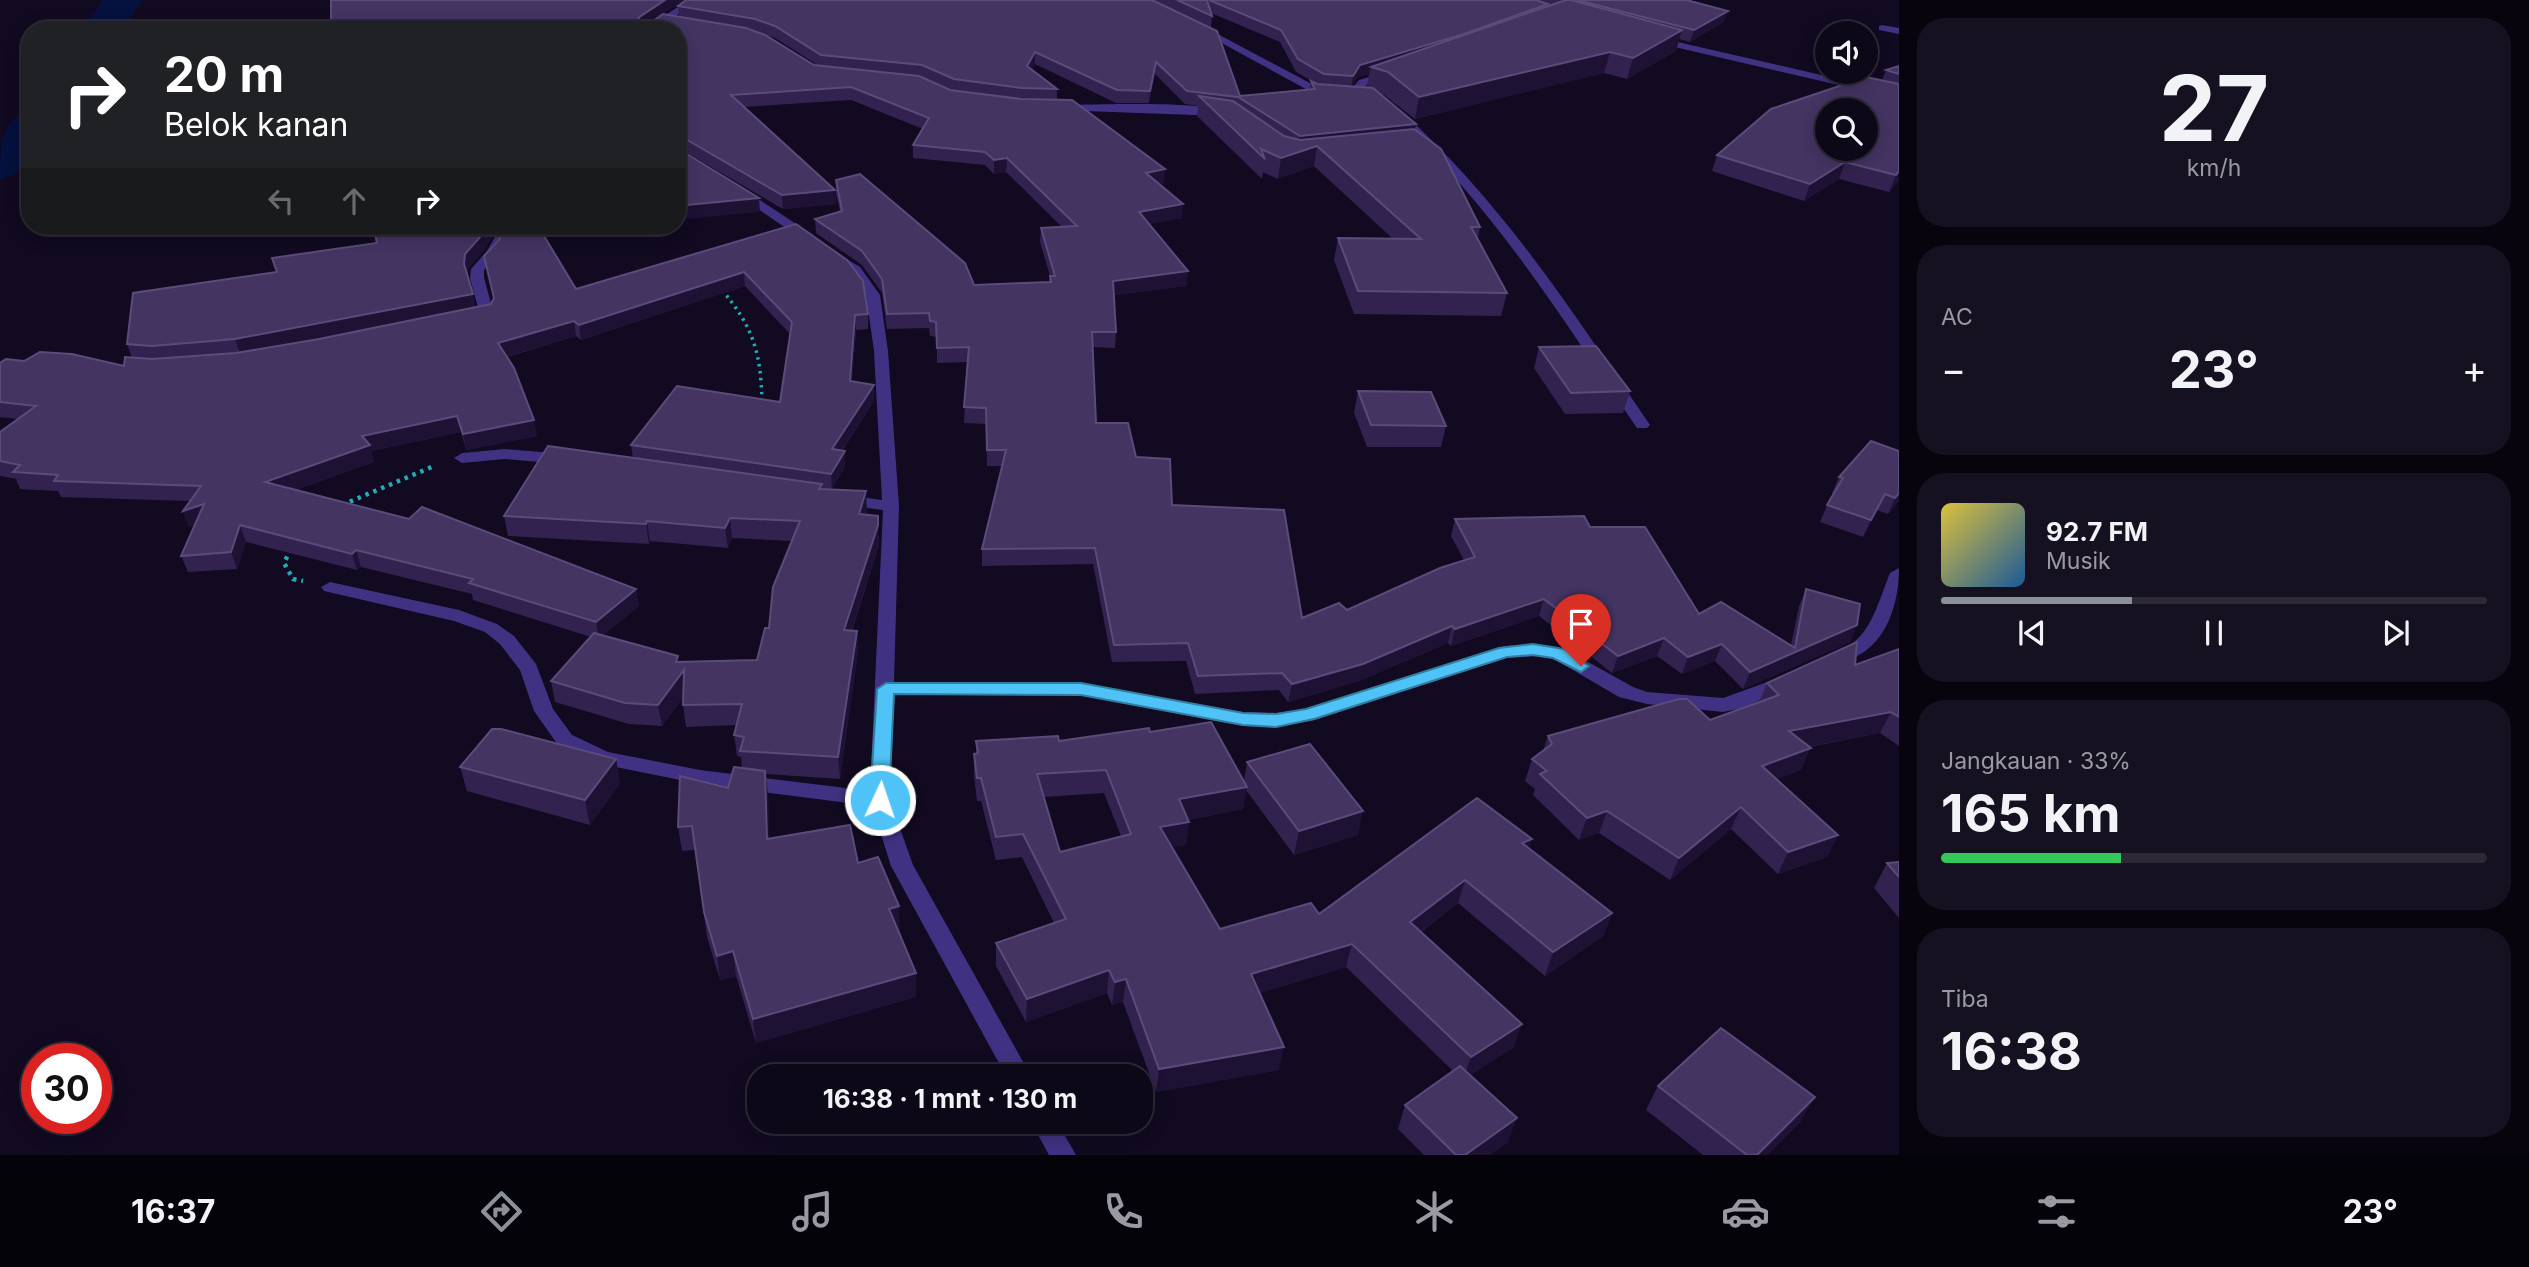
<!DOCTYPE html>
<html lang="id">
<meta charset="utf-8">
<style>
body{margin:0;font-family:Inter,sans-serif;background:#161121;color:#f1f3f6;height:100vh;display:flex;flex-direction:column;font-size:26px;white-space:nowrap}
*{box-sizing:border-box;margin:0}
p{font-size:23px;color:#9a9aa2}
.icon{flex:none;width:38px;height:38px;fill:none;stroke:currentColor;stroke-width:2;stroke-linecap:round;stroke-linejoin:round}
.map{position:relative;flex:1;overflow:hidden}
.side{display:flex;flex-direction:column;gap:18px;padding:18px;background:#07040d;width:630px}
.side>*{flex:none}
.banner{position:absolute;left:21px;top:21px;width:665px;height:214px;border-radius:28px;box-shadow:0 4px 18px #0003,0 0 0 2px #2d2937;background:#202124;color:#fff;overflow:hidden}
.controls{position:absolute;left:1815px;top:21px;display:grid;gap:14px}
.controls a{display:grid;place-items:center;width:63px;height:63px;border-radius:50%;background:#0d0818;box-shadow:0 4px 18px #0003,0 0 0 2px #2d2937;font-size:35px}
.speed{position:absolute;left:21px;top:1043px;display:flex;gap:14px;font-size:35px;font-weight:700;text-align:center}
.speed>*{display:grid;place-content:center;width:91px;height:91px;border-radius:50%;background:#0d0818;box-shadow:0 4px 18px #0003,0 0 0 2px #2d2937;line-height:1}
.speed .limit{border:10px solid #d22;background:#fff;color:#111}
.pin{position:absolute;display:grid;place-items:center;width:60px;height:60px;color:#fff;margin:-72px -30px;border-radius:50% 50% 50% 0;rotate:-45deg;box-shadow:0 0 7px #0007}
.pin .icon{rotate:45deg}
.me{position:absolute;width:77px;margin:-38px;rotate:3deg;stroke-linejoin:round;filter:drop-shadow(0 0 5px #0008)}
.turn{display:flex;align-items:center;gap:24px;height:147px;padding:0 28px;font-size:32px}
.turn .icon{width:91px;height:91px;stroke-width:2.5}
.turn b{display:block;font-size:49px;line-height:60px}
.lanes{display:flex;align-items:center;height:66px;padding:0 28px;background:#0003;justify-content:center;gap:35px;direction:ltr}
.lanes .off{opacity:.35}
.big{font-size:52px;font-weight:700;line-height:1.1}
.side .tile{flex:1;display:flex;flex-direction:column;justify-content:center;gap:10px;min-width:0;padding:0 24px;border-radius:28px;background:#161121}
.side .dial{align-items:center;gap:0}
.dial b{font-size:91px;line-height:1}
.song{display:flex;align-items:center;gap:21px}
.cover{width:84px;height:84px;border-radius:10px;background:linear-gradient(135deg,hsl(50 70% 55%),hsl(210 70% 35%))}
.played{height:7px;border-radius:4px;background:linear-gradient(90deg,#8c9099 35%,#2d2937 35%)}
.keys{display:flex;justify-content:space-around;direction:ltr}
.heat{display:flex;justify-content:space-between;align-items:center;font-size:38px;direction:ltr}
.charge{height:10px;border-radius:5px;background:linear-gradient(90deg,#34c759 33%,#2d2937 0)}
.trip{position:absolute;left:747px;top:1064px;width:406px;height:70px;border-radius:28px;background:#0d0818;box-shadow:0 4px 18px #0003,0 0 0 2px #2d2937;font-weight:700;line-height:70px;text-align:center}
.tab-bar{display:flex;height:112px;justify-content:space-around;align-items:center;background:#05030a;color:#9a9aa2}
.tab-bar .icon{width:49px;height:49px}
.tab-bar .selected{color:#8c9099}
.tab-bar b{font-size:32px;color:#f1f3f6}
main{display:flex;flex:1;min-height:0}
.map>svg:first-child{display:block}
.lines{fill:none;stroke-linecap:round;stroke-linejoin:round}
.river{fill:#05113e;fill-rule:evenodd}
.path-far1{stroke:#23abba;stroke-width:3.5;stroke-dasharray:2.5 4.5;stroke-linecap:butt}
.path{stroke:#23abba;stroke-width:4.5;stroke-dasharray:3.5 5;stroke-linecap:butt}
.lane{fill:#413183;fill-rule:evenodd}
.street{fill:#413183;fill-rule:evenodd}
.wall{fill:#32224f;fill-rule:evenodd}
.shaded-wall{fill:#1d1134}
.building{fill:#433462;stroke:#5b4b7b;stroke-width:2;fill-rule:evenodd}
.route{fill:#4fc3f7;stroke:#337fa1;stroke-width:2}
</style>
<main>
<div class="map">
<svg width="1899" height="1155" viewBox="0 0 1899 1155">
<rect width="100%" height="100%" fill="#110a20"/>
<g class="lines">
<g class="river">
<path d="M103,0H142L122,30H81Z"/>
<path d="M30,111C30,144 39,169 0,179C0,146 0,121 30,111Z"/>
</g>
<path class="path-far1" d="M722,290C754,328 761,354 762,403"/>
<g class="path">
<path d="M342,505L434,466"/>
<path d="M291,549L284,563L293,579L303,581"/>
</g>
<path class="lane" d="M1882,25L1899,28V34L1879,30V26Z"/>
<g class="street">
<path d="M689,0H700L654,30H642Z"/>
<path d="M1199,24L1321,89L1334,93L1329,96L1315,94L1196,29L1194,27Z"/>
<path d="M1656,37L1899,93V99L1653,42V38Z"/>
<path d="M1391,70L1396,73L1395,75L1367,84L1363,95L1354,93V86L1359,80Z"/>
<path d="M1061,105C1091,105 1209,100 1227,113L1222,116L1057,110L1056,108Z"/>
<path d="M1395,113H1403C1503,203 1574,314 1650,425L1647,428H1637C1560,316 1497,211 1395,117Z"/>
<path d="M740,187L813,235V241H805L736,194V188Z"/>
<path d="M501,226H513L499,253L484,270V278L494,314L487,318L469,319V313L479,311L470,278L471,269L487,251Z"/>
<path d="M835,252L860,267L880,295L888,351L899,506L894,683H1081L1243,712L1276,713L1307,709L1505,646L1533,644L1565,649L1633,687L1647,692L1723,698L1784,676L1791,678L1793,682L1791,686L1743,708L1723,712L1647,704L1619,697L1554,659L1533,656L1506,658L1315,720L1276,727L1243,726L1081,695H894L890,800L913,865L1031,1076H1006L891,866L872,806L700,784L596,763L558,745L534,711L520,670L500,644L485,632L454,621L324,591L321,587L330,582L459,610L497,624L514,636L536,664L553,709L572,735L608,752L700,770L870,791L883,510L845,505L837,500L845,495L882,500L874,351L866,295L850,273L830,259V253Z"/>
<path d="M505,449L565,454L573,459L565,464L505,459L462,463L454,458L462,453Z"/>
<path d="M1899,568C1899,601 1888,642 1855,657C1846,662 1838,666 1828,663L1826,659C1832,650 1845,649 1854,642C1873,627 1881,595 1890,573Z"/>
<path d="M1031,1122H1057L1076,1155H1049Z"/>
</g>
</g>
<g class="wall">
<path d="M684,0L656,18L679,17L678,6L686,0H1692V2L1724,22L1690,42L1679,39L1676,51L1627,79L1604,73L1415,119L1384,95L1379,93L1415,130L1480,227L1478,238L1507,293L1501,316L1354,314L1334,260L1338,238H1392L1314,166L1278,179L1263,172L1262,179L1197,116L1198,106L1185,104L1155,74L1149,103H1116L1035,64L1032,69L1057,89V100L1164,183L1159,184L1182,218L1149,224L1187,286L1114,295L1116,332L1115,348L1093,347L1096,423L1136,457L1172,505L1302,618L1347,610L1464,560L1451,536L1455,519L1590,527L1699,614L1791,645L1799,606L1806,589L1857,625L1850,642L1743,689L1715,661L1682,674L1657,656L1612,673L1539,616L1451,646L1448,643L1359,681L1288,702L1279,690L1195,694L1186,661L1112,662L1093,564L982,566V549L1002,466H987L986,424L964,423L967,362L937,363V337L930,336L929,328L887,329L882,293L862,265L816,233L815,219L840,211L836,194V180L974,285L1049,282L1050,276L1040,242L1041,228L1062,227L1006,172L994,174L985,165L913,158V145L923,129L851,100L744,107L835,190L836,204L783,209L677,147V30H331ZM1211,13L1280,42L1296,72L1318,84L1311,81L1309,89L1240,96L1211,28L1212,16ZM752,30L775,38L819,66L814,65ZM1369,74L1367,87L1352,86L1358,77Z"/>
<path d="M1899,66V180L1889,192L1839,179L1804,201L1712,171L1717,155L1882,80L1886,70Z"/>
<path d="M796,224L868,314V329L856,330L852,381L874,401L842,451H845V467L832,489L867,511L866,515L879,536V545L852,631H857L858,652L840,779L766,774L768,795L769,838L858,863L900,931H898L916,997L756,1043L736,976L720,980L707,937L695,850L682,851L678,827L728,788L742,768L741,757L737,756L734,735L737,725L686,727L683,705V697L662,726L629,724L555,702L551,681L591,637L473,600L472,594L361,567L357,570L246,542L237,569L188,572L181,556L194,525L189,527L183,511L190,501L61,497L58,491L20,489L16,479L0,476V432L18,419L0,417V363L24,361L124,366L132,358L127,344L277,272L377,243L373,226H498L485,249L468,269V276L475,307L576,289ZM745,286L790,334L780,402L631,445L633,458L504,516L508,536L649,544L650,541L728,548L732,538L792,541L769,628L757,660L678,662V656L603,635L639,606L636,589L295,490L374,462L371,451L461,432L466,450L537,436L507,357L576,336L581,340Z"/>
<path d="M1539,347L1630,391L1623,413L1565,414L1534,368Z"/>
<path d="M1358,391L1446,426L1441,447H1367L1354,413Z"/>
<path d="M1899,451V501L1888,514L1877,510L1863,537L1820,522L1827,505L1834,494L1832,493L1839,477Z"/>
<path d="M1899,649V746L1880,733L1809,747L1801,770L1776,779L1838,835L1827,857L1778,874L1731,829L1670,880L1599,833L1579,840L1533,795L1535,789L1525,781L1532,759L1543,751L1548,736L1710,720L1759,702L1767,683L1855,665Z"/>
<path d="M1150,732L1244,781L1247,762L1358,835L1294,855L1246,790L1243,809L1188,820L1189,822L1186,845L1172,847L1220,929L1319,914L1529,848L1612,913L1603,936L1545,976L1458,903L1421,932L1514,1047L1470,1075L1508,1142L1490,1155H1424L1398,1129L1405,1105L1453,1071L1346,967L1260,993L1279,1070L1156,1092L1123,1002L1112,1005L1107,993L1026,1022L996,966V943L1054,923L1022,857L996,860L981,801H977L974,776V754L976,753V741H1059ZM1104,793L1121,836L1060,852L1044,797Z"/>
<path d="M616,759L620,783L590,825L467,791L460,767Z"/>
<path d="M1899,862V918L1874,888L1887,863Z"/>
<path d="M1658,1086L1801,1121L1767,1155H1703L1646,1110Z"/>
</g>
<g class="shaded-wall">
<path d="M665,0H684L639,30L638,18Z"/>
<path d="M1548,4L1545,15L1371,67L1369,74L1358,77L1351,88L1353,76L1360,65Z"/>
<path d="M1728,11L1724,22L1690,42L1694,30Z"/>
<path d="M1682,30L1676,51L1627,79L1633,58Z"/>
<path d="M1035,52V64L1026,78L1027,66Z"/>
<path d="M1610,52L1604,73L1415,119L1419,97Z"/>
<path d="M1156,62L1155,74L1149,103L1150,91Z"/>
<path d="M1416,124L1414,137L1317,146L1314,166L1278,179L1281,158L1298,149L1300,136Z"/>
<path d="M1007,158L1006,172L994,174V160Z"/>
<path d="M1845,162L1839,179L1804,201L1810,184Z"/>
<path d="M1165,169L1164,183L1145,186L1146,173Z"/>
<path d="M1899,171V180L1889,192L1896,175Z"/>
<path d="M835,190L836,204L783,209L782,195Z"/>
<path d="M759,198L760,212L677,220V206Z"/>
<path d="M1183,204L1182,218L1138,226L1139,212Z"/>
<path d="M487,226H498L485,249L468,269L467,279L464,264L465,254Z"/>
<path d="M1188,271L1187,286L1112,295L1113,281Z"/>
<path d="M744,272L745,286L581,340L579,325Z"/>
<path d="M473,294L476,309L240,354L235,339Z"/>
<path d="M855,315L856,330L851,397L850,381Z"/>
<path d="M574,321L576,336L501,358L498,343Z"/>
<path d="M874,385V401L832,465V449Z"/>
<path d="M457,416L461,432L371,451L374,462L271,498L265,482L362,436Z"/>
<path d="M534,420L537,436L466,450L463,434Z"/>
<path d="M845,451V467L832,490L831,474Z"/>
<path d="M866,491L867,511L860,535L859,514Z"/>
<path d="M1899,493V501L1888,514L1895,498Z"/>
<path d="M1885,494L1877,510L1863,537L1871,520Z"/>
<path d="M204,504L209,520L189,527L183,511Z"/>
<path d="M878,516L879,545L845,651L844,630Z"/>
<path d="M730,518L732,538L728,548L725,528Z"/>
<path d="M647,521L650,541L649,544L646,524Z"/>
<path d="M240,525L246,542L237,569L231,552Z"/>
<path d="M356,550L361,567L357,570L352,554Z"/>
<path d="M636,589L639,606L599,639L596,622Z"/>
<path d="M1544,599L1539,616L1451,646L1455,629Z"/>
<path d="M1857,625L1850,642L1743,689L1750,672Z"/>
<path d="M1452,626L1448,643L1359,681L1288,702L1292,684Z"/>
<path d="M857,631L858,652L840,779L838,757Z"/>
<path d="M1664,638L1657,656L1612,673L1618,656Z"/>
<path d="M1722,644L1715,661L1682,674L1688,657Z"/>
<path d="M678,656L680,675L684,670L687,691L662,726L658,705Z"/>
<path d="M1891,712L1880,733L1779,752L1789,731Z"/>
<path d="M1811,748L1801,770L1752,788L1762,766Z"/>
<path d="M616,759L620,783L590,825L585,800Z"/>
<path d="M765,771L768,795L770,863L767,839Z"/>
<path d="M1247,787L1243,809L1176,822L1179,799Z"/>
<path d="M1741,807L1731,829L1670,880L1679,858Z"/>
<path d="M1363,811L1358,835L1294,855L1299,831Z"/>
<path d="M1607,811L1599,833L1579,840L1587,818Z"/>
<path d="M1189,822L1186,845L1157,850L1160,827Z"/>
<path d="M1838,835L1827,857L1778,874L1788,852Z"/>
<path d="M1532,839L1524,862L1522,843Z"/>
<path d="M1465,880L1458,903L1403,945L1410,922Z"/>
<path d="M899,906L900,931L890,933L889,909Z"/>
<path d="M1612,913L1603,936L1545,976L1553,952Z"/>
<path d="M1352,944L1346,967L1247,997L1251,974Z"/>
<path d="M733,951L736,976L720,980L717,956Z"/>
<path d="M1109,970L1107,993L1026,1022L1027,999Z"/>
<path d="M916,973V997L756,1043L753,1019Z"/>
<path d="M1126,979L1123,1002L1112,1005L1115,982Z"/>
<path d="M1522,1024L1514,1047L1463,1080L1471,1057Z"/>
<path d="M1284,1047L1279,1070L1156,1092L1159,1069Z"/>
<path d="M1815,1097L1801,1121L1767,1155H1757Z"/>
<path d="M1517,1118L1508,1142L1490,1155H1465Z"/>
</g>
<g class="building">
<path d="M331,0H665L638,18L641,21H653L663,14L746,28L765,35L814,65L919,76L950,90L1021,99L1072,100L1165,169L1146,173L1183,204L1139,212L1188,271L1113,281L1116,332H1092L1096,423H1128L1136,457L1170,459L1172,505L1284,510L1302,618L1339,603L1347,610L1440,568L1475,557L1455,519L1584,516L1590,527H1645L1699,614L1721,602L1795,648L1806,589L1860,604L1857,625L1750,672L1722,644L1688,657L1664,638L1618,656L1544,599L1455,629L1452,626L1363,664L1292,684L1282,673L1198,676L1188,643L1114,645L1095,548L982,549L1006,450H987L986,408L964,407L969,347L937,348L936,322L930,321L929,313L887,314L882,279L862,251L815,219L842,211L836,180L860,174L965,263L974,285L1051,282L1050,276H1055L1041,228L1077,226L1007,158L994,160L985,152L913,145L929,118L851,87L731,95L835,190L782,195L677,134V30H331Z"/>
<path d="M686,0H1152L1217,31L1240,96L1315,89L1311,81L1317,84L1373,88L1416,124L1300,136L1238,97L1187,91L1156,62L1150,91L1117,90L1035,52L1027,66L1057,89L1022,88L954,79L922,65L821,55L775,26L755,19L678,6Z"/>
<path d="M1177,0H1207L1212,16Z"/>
<path d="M1209,0H1536L1548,4L1464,34L1360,65L1353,76L1324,74L1298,59L1281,30Z"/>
<path d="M1566,0H1571L1682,30L1633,58L1610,52L1419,97L1388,72L1371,67Z"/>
<path d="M1577,0H1691L1690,1L1728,11L1694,30Z"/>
<path d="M1899,66V74L1886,70Z"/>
<path d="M1866,77L1899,84V171L1896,175L1845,162L1810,184L1717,155L1771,109ZM1827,110H1866V149H1827Z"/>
<path d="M1199,96L1233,101L1284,136L1300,140L1414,129L1441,149L1480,227H1471L1507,293L1358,291L1338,238L1421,239L1317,146L1281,158L1261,149L1265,159Z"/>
<path d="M677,148L759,198L677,206Z"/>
<path d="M796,224L847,260L863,281L868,314L855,315L850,381L874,385L832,449L845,451L831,474L631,445L677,386L780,402L792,322L744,272L579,325L574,321L498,343L514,368L534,420L463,434L457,416L362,436L370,445L265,482L409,519L422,507L636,589L596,622L469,583L473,579L356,550L352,554L240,525L231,552L181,556L204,504L183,511L201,486L54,481L58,475L13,472L20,465L0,461V432L36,406L0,402V363L6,359L24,361L40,352L72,354L124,366L125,357L152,359L236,353L319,339L491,304L494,298L484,256L499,240L506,226H538L576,289Z"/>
<path d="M373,226H487L482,235L465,254L464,264L473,294L235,339L152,346L127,344L133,293L277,272L272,258L377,243Z"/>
<path d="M1596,346L1630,391L1571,393L1539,347Z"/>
<path d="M1358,391L1431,392L1446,426L1371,425Z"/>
<path d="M1871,441L1899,451V493L1895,498L1885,494L1871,520L1827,505L1843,478L1839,477Z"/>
<path d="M548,446L822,484L819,489L866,491L859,514L878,516V525L844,630L857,631L838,757L740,751L744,737L734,735L742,704L683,705L684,670L658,705L625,703L551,681L594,633L678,656L676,662L757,660L765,628H769L773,587L800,521L730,518L725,528L647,521L646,524L504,516Z"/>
<path d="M1857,642L1855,665L1899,649V717L1891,712L1789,731L1811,748L1762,766L1838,835L1788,852L1741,807L1679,858L1607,811L1587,818L1540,774L1547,771L1532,759L1552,744L1548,736L1679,699H1687L1710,720L1779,695L1767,683Z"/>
<path d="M1211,722L1247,787L1179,799L1189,822L1160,827L1220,929L1311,903L1319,914L1477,798L1532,839L1522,843L1612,913L1553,952L1465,880L1410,922L1522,1024L1471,1057L1352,944L1251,974L1284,1047L1159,1069L1126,979L1115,982L1109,970L1027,999L996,943L1066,919L1023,834L996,837L981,778H977L974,754L978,753L976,741L1058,736L1059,741L1149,728L1150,732ZM1106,770L1131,834L1060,852L1037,774Z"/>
<path d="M492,729H501L616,759L585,800L460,767Z"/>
<path d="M1310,744L1363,811L1299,831L1247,762Z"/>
<path d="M734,767L765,771L767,839L850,825L858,863L878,857L899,906L889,909L916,973L753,1019L733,951L717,956L704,912L692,826L678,827L680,776L728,788Z"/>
<path d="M1899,862V877L1887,863Z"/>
<path d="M1721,1028L1815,1097L1757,1155H1747L1658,1086Z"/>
<path d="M1460,1066L1517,1118L1465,1155H1456L1405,1105Z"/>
</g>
<path class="route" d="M1533,644L1564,649L1589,666L1581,672L1553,658L1533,655L1507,657L1314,719L1276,727L1243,725L1081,695L894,694L889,800L886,805H873L870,800L877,689L886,683H1081L1243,713L1276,714L1306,709L1499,648Z"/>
</svg>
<div class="controls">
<a><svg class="icon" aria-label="sound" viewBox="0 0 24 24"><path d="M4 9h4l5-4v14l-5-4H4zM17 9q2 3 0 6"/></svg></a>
<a><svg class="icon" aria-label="search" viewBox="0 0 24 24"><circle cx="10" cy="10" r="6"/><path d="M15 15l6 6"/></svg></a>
</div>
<div class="speed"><div class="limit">30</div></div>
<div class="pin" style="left:1581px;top:666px;background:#d93025"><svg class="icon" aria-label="arrive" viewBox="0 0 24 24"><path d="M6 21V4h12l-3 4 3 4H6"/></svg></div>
<svg class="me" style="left:880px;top:800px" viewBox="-20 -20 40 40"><circle r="17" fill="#4fc3f7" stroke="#fff" stroke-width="3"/><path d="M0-11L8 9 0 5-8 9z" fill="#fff"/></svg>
<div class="trip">16:38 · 1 mnt · 130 m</div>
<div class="banner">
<div class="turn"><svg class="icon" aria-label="right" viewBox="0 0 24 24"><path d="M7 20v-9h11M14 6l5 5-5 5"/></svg><div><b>20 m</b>Belok kanan</div></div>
<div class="lanes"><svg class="icon off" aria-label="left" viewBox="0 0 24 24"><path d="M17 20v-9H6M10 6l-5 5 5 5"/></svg><svg class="icon off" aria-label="ahead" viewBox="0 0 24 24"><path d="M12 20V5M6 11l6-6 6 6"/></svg><svg class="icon" aria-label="right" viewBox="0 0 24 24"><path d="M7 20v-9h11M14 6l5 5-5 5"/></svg></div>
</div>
</div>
<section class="side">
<div class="tile dial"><b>27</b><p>km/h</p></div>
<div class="tile"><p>AC</p>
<div class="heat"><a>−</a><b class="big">23°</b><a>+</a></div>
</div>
<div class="tile">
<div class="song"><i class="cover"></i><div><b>92.7 FM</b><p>Musik</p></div></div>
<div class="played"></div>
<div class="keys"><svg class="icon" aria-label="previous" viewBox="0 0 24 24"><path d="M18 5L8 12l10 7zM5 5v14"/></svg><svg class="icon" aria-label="pause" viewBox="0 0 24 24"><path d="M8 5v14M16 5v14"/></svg><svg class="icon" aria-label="next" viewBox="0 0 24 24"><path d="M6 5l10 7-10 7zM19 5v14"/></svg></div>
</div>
<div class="tile"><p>Jangkauan · 33%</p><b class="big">165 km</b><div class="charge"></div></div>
<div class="tile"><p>Tiba</p><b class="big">16:38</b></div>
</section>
</main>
<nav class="tab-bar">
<b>16:37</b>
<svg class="icon selected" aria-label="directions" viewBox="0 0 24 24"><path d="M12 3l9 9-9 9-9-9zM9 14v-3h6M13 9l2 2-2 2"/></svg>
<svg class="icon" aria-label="music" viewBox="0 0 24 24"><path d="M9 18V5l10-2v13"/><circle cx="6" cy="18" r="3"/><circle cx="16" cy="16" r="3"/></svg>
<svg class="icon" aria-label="phone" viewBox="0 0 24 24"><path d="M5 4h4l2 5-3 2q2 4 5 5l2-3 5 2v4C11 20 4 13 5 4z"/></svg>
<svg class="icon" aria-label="climate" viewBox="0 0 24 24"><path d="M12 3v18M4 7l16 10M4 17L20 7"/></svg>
<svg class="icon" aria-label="car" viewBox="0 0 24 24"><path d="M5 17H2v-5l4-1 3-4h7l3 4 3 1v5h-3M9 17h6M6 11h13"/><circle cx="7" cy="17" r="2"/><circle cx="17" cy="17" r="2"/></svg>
<svg class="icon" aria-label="filters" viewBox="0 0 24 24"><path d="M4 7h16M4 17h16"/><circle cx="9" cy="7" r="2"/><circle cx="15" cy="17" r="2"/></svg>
<b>23°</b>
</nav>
